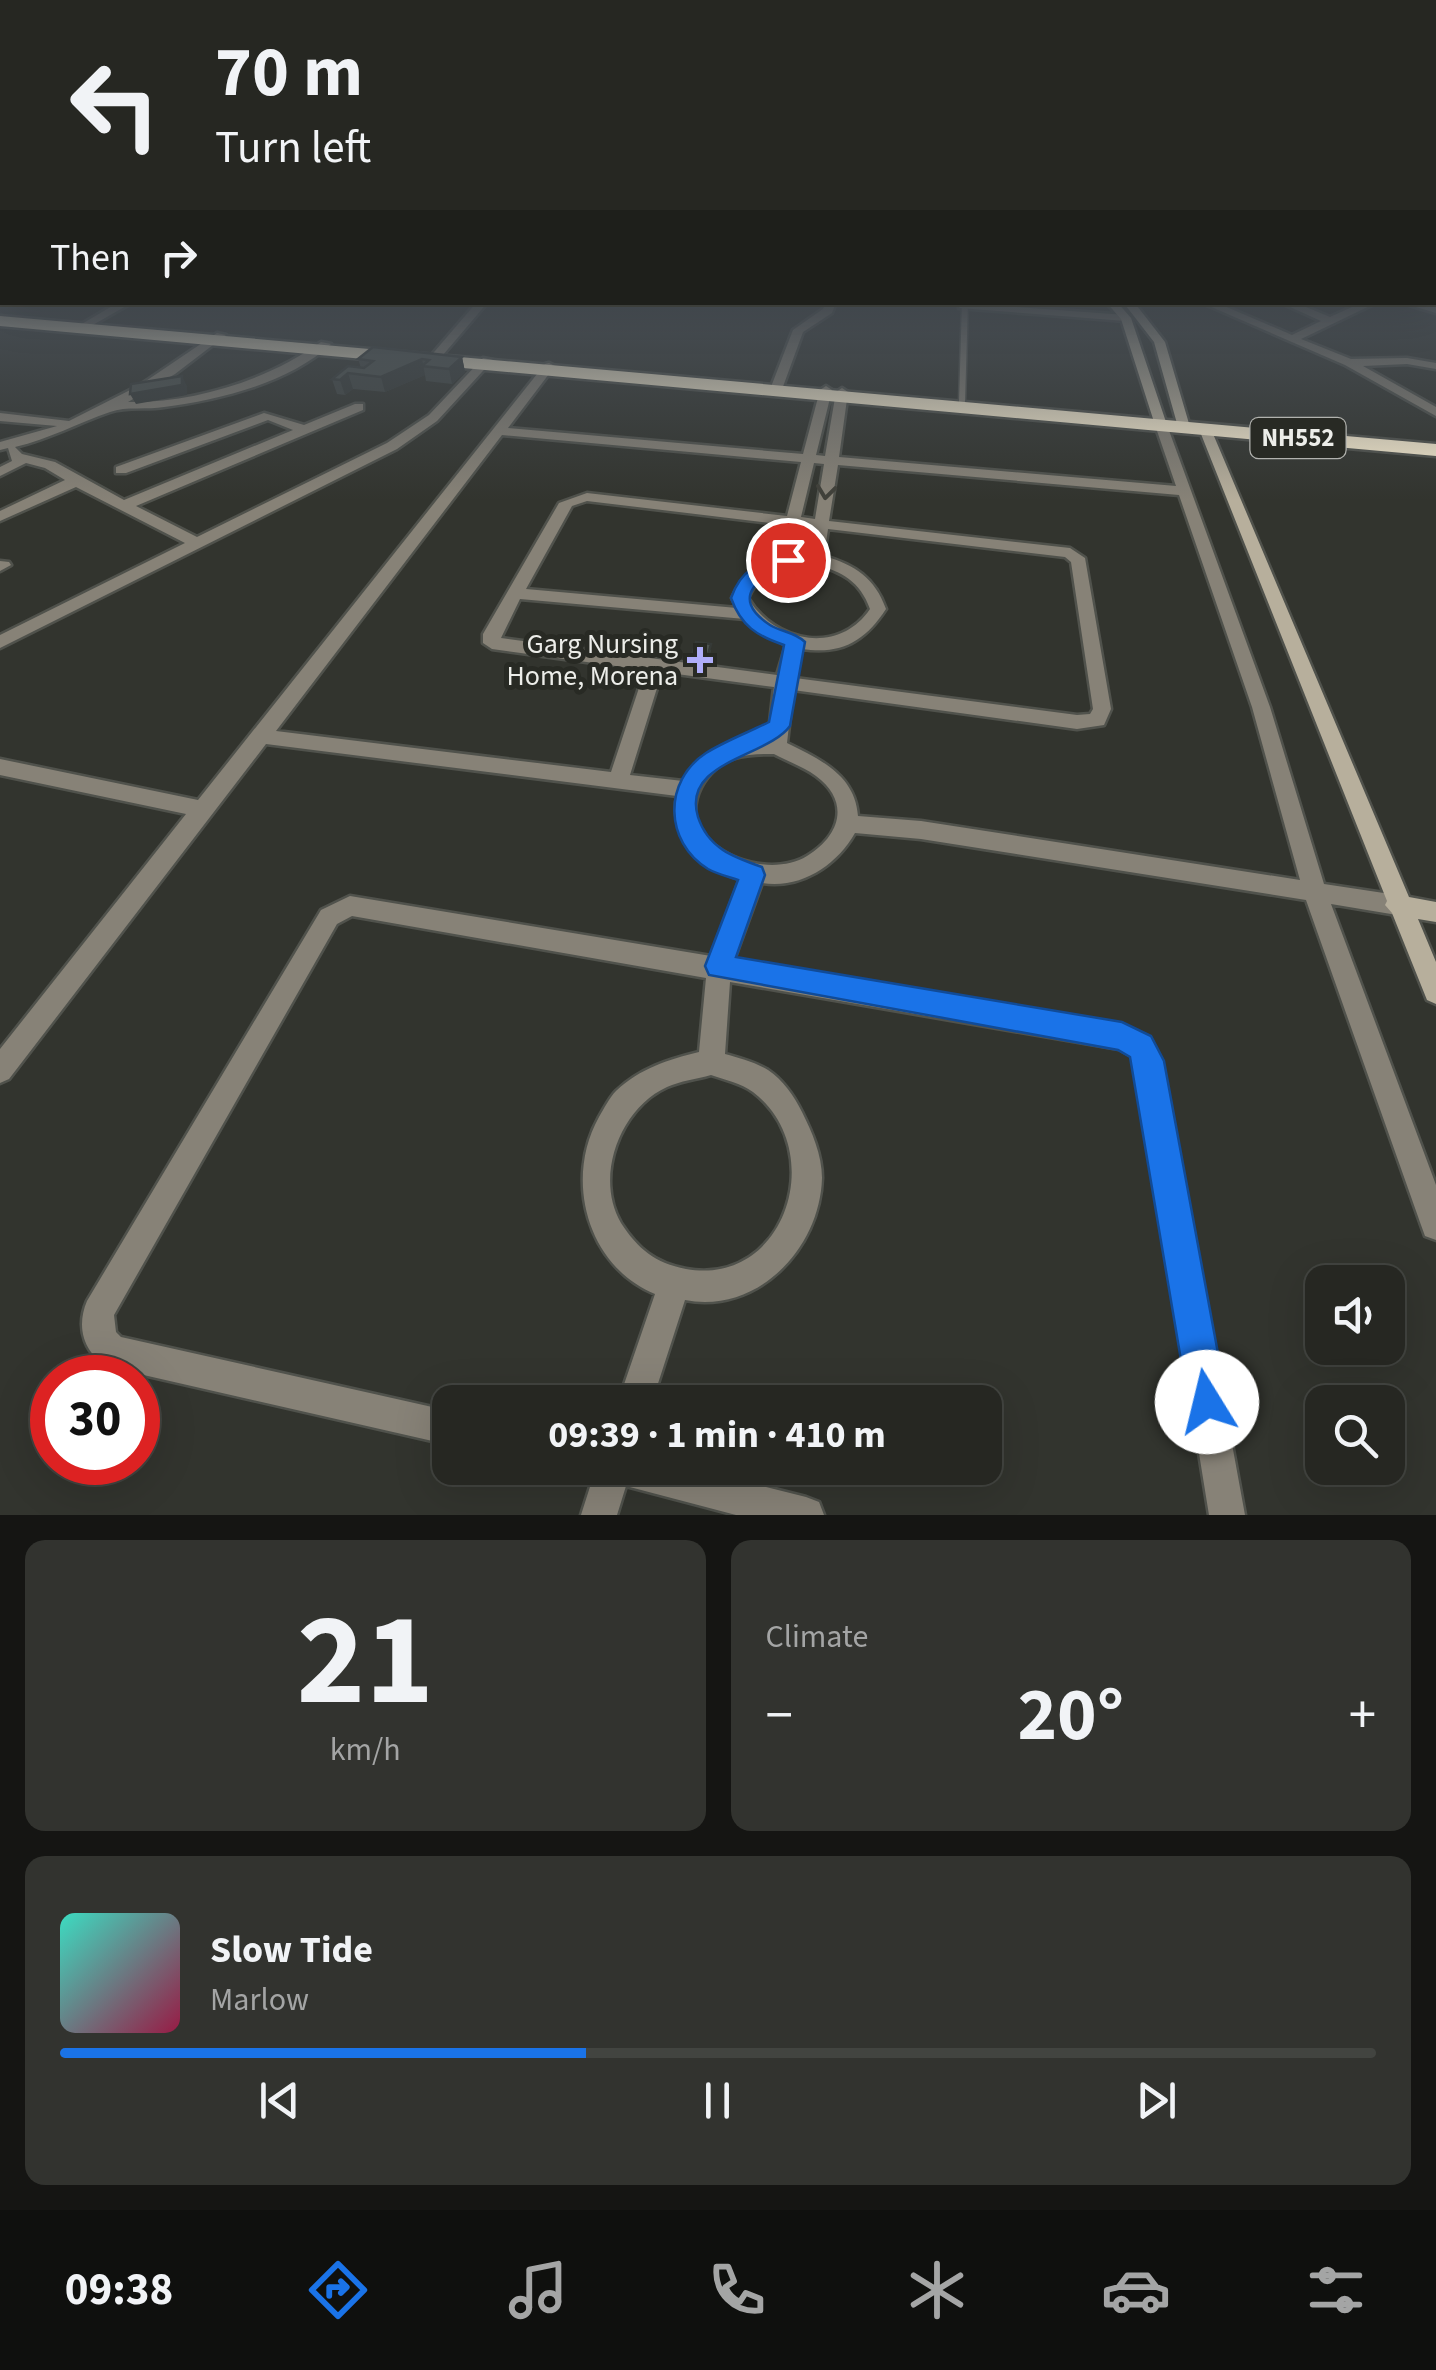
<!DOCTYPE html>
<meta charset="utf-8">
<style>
body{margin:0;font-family:"Source Sans 3",sans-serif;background:#32332f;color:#f1f3f6;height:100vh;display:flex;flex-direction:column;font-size:38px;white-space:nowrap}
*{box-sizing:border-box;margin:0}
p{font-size:32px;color:#a4a5a5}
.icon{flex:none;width:55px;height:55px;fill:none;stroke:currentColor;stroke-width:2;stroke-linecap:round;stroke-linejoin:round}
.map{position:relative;height:1515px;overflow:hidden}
.details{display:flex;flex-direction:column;gap:25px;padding:25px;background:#151513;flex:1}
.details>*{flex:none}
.guide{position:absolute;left:0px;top:0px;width:1438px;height:305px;box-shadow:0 10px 40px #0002,0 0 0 2px #424440;background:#262722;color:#f1f3f6;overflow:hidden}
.controls{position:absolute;left:1305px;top:1265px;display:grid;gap:20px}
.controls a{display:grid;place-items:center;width:100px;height:100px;border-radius:20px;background:#262722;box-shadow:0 10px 40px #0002,0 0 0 2px #424440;font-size:50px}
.speed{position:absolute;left:30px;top:1355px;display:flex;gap:20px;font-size:50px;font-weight:700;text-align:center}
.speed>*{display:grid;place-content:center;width:130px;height:130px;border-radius:50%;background:#262722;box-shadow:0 10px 40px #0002,0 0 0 2px #424440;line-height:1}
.speed .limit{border:15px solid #d22;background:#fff;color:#111}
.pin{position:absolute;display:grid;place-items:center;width:85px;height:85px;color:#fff;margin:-42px;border:5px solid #fff;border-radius:50%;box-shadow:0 2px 10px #0007}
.me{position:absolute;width:110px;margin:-55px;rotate:351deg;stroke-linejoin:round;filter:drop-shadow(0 0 8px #0008)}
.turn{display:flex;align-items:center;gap:35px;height:210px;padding:0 50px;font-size:45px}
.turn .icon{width:130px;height:130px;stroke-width:2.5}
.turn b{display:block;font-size:70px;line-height:85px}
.then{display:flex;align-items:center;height:95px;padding:0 50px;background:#0003;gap:20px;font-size:38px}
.big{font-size:75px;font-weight:700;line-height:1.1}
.details .tile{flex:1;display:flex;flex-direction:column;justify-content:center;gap:15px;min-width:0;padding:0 35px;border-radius:20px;background:#32332f}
.details .dial{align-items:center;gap:0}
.dial b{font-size:130px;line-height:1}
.song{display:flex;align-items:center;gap:30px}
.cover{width:120px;height:120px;border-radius:15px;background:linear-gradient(135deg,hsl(170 70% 55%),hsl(340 70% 35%))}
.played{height:10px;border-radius:5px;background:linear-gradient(90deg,#1a73e8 40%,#424440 40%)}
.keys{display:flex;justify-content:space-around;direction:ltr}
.heat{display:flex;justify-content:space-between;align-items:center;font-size:55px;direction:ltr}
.details .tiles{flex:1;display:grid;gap:25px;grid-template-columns:1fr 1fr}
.tile:last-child{grid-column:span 2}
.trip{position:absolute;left:432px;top:1385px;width:570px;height:100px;border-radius:20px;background:#262722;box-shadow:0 10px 40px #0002,0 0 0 2px #424440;font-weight:700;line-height:100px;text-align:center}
.menu{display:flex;height:160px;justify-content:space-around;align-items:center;background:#0f100e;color:#a4a5a5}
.menu .icon{width:70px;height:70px}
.menu .on{color:#1a73e8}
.menu b{font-size:45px;color:#f1f3f6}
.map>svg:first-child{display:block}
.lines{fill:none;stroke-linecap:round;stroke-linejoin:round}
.lane-casing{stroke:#50524c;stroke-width:9}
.street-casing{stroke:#50524c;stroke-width:5}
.secondary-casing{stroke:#50524c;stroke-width:5}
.highway-casing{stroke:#50524c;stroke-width:5}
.lane{stroke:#878277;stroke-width:6}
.street{fill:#878277;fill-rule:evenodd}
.secondary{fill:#b7af9c;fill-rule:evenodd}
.highway{fill:#fdf1d4;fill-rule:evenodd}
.wall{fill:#424744}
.shaded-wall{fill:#363a37}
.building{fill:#4d534f;stroke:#363a37;stroke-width:2.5}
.oneway{stroke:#404039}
.route{fill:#1a73e8;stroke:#114b97;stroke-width:2.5}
.poi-dot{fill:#b0aefa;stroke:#282a24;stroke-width:4}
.labels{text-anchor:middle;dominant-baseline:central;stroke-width:10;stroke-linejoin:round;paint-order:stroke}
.shield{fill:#282a24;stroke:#b1b2ae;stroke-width:2.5}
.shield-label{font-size:25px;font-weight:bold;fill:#ecede9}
.poi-label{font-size:28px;fill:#ecede9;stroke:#282a24;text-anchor:end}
</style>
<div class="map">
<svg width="1436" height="1515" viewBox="0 0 1436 1515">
<rect width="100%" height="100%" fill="#32342e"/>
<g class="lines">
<defs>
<path id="lane" d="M962,402L965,302"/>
<g id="street">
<path d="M119,302H133L84,330L75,328Z"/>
<path d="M477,302H488L437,362H429V358Z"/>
<path d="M826,302H836L832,313L803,332L781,392L771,395L769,392L793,330L823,309Z"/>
<path d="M1200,302H1215L1292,335L1321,321L1279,302H1294L1330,317L1363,302H1378L1301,339L1351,359L1407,358L1436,363V369L1407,364L1363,366L1436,407V416L1345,365Z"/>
<path d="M1405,302L1436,307V313L1406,304Z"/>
<path d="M963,303L1126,315L1131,318L1126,321L959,308Z"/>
<path d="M217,333L226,335L175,374L128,402C194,403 268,380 321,342L331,344C289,383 219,400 164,407C148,410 126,406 110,412C78,423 49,439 15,447L22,454L55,462L124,500L293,430L268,420L126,473H116V467L264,413L304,425L355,404H363V410L136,506L197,537L387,443L429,415L483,358L493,360L437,421L397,449L0,648V635L185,543L76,487L0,521V511L65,480L45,468L26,463L0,476V467L12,461L8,448L0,450V442L57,426L0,421V413L69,421L140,385Z"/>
<path d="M549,363L555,366L508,428L803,454L820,390L826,386L832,390L816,455L825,456L836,392L842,388L848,392L839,457L1176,486L1155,425L1161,421L1167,425L1270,707L1324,884L1397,895L1405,898L1409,905L1405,912L1397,915L1331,904L1436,1185V1240L1425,1236L1421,1225L1306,900L921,839L855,833C836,866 801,889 762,883L734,960L1122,1024L1150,1038L1162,1061L1245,1515H1209L1136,1064L1132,1056L1119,1049L730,982L725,1054C739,1058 755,1062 768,1070C783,1080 794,1096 802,1112C812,1132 822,1155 822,1178C820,1249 757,1314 685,1300L652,1402H618L655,1294C587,1266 564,1179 599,1117C604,1109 609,1098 616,1091C641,1068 667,1060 699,1052L706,978L352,916L337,924L114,1315L116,1332L121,1337L450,1411V1445L113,1368C85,1357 75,1329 87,1301L321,910L350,896L711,956L740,879C703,869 669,837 677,796L266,744L9,1079L0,1083V1049L186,814L0,775V759L198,800L545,364ZM502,435L801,462L787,516L587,493L559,503L483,634V643L492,649L645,670L611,772L276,731ZM814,463L824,464L815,519L801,517ZM838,465L1179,495L1252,707L1300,880L921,821L858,816C855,775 821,760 787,743L793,690L1077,729L1104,725L1111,709L1085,558L1070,548L829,521ZM587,501L813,528L809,555C774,557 747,564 732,598L737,608L526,589L572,506ZM828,529L1065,557L1071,562L1093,709L1090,714L1077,715L795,678L802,649C842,655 865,641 886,609C875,578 855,565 824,556ZM815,564C842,572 860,581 870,609C839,655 775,643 748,598C761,569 786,565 815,564ZM520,599L745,619L755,629L786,645L777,675L501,638ZM662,672L774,687L768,740C733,741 701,748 683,781L630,775ZM774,754C787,761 804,767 816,776C851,802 840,836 807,856C776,875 723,862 702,832C683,804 707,766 735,758C748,754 761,754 774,754ZM711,1075C725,1080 741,1083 753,1092C829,1150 786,1287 686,1269C655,1263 638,1249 621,1223C594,1177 620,1108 667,1087C680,1081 697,1079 711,1075Z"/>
<path d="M0,561L9,562L11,565L0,571Z"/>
<path d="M596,1468H691L806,1497L819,1502L824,1515H736L626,1486L617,1515H581Z"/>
</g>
<g id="secondary">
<path d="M1106,302H1117L1131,318L1167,425L1166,428L1155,425L1121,319Z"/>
<path d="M1123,302H1134L1165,342L1190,427L1189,430L1178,427L1154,342Z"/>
<path d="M1200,426L1211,429L1409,897L1436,902V922L1418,919L1436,962V1004L1427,1000L1392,913L1385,905L1387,901L1199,429Z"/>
</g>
<path id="highway" d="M0,316L1436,444V456L0,326Z"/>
</defs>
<use href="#lane" class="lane-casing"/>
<use href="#street" class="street-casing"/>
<use href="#secondary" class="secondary-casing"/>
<use href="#highway" class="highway-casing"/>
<use href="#lane" class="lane"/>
<use href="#street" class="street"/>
<use href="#secondary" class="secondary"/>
<use href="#highway" class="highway"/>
</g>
<g class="wall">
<path d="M462,357L465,372L452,384L426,381L425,375L385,392L353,389L345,395L337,394L332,379L361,368L358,359Z"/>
<path d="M711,650L707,664L691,662V657Z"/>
</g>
<g class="shaded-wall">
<path d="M462,357L465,372L452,384L449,369Z"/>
<path d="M422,359L425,375L385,392L381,377Z"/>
<path d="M348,373L353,389L345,395L340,380Z"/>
<path d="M182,376L187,386V395L136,404L130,394Z"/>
</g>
<g class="building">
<path d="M373,347L462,357L449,369L422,366L429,360L422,359L381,377L348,373L340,380L332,379L348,366L364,368L373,361L358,359Z"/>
<path d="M182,376V385L130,394L131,384Z"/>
<path d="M696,642L711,644L707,658L691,657Z"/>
</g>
<defs><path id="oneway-chevron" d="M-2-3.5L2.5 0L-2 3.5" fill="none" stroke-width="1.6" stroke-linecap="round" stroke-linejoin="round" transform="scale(2.5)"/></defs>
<use class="oneway" href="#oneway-chevron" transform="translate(826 492) rotate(97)"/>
<linearGradient id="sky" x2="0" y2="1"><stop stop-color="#1c1d19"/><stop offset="0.58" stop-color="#495057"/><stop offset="1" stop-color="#495057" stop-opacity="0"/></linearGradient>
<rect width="1436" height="501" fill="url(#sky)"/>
<path class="route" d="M788,555L794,556V564C761,574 727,597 770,625C781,632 795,632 805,642L790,726C768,757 681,761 698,817C708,848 733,857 762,867L765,875L736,957L1122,1022L1151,1036L1164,1061L1227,1402L1221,1415L1207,1421L1194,1415L1188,1402L1130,1057L1118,1050L709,975L705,966L738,880C729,877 717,874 708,869C664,842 663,781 706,753C725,741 749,732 769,722L784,645C757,636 741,626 731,598C741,569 759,562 788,555Z"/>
<path class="poi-dot" d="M695 645h10v10h10v10h-10v10h-10v-10h-10v-10h10z"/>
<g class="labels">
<rect class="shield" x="1250.5" y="418" width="95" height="40" rx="8"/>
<g class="shield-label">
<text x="1298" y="438">NH552</text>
</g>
<g class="poi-label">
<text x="678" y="644">Garg Nursing<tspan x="678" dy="32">Home, Morena</tspan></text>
</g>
</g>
</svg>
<div class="controls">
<a><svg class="icon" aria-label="sound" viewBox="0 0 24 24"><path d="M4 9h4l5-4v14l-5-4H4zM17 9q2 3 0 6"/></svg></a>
<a><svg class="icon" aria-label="search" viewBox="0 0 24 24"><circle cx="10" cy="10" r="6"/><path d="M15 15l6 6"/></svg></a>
</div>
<div class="speed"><div class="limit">30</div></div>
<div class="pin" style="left:788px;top:560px;background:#d93025"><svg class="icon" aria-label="arrive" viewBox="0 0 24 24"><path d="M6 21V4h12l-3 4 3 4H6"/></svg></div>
<svg class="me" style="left:1207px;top:1402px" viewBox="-20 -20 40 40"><circle r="19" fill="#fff"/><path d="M0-13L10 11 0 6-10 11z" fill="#1a73e8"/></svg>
<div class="trip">09:39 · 1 min · 410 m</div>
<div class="guide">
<div class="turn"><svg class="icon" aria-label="left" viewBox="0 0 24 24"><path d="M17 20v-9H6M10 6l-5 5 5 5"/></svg><div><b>70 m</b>Turn left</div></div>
<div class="then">Then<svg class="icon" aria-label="right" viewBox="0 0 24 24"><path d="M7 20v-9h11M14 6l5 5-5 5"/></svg></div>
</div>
</div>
<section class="details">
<div class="tiles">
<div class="tile dial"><b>21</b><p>km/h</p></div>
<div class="tile"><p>Climate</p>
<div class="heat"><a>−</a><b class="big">20°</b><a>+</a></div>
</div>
<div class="tile">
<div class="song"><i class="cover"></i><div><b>Slow Tide</b><p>Marlow</p></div></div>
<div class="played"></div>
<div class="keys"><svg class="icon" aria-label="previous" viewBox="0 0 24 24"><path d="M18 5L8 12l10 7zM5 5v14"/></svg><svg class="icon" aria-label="pause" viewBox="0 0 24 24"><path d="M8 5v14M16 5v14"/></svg><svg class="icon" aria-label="next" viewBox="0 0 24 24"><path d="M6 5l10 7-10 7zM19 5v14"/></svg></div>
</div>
</div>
</section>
<nav class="menu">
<b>09:38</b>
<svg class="icon on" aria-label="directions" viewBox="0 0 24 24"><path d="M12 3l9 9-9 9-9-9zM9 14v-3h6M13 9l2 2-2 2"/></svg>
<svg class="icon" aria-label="music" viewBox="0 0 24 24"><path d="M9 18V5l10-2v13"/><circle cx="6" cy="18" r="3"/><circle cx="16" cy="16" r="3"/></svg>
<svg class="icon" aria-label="phone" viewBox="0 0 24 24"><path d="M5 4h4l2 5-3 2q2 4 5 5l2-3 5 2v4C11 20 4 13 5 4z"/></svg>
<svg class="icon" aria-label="climate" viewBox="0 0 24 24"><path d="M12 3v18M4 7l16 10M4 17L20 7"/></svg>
<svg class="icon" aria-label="car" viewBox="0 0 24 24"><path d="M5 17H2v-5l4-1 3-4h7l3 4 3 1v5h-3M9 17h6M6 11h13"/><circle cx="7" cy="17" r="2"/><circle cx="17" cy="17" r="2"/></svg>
<svg class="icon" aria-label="filters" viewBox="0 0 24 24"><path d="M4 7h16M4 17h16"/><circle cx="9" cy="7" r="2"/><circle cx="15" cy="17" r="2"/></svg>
</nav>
